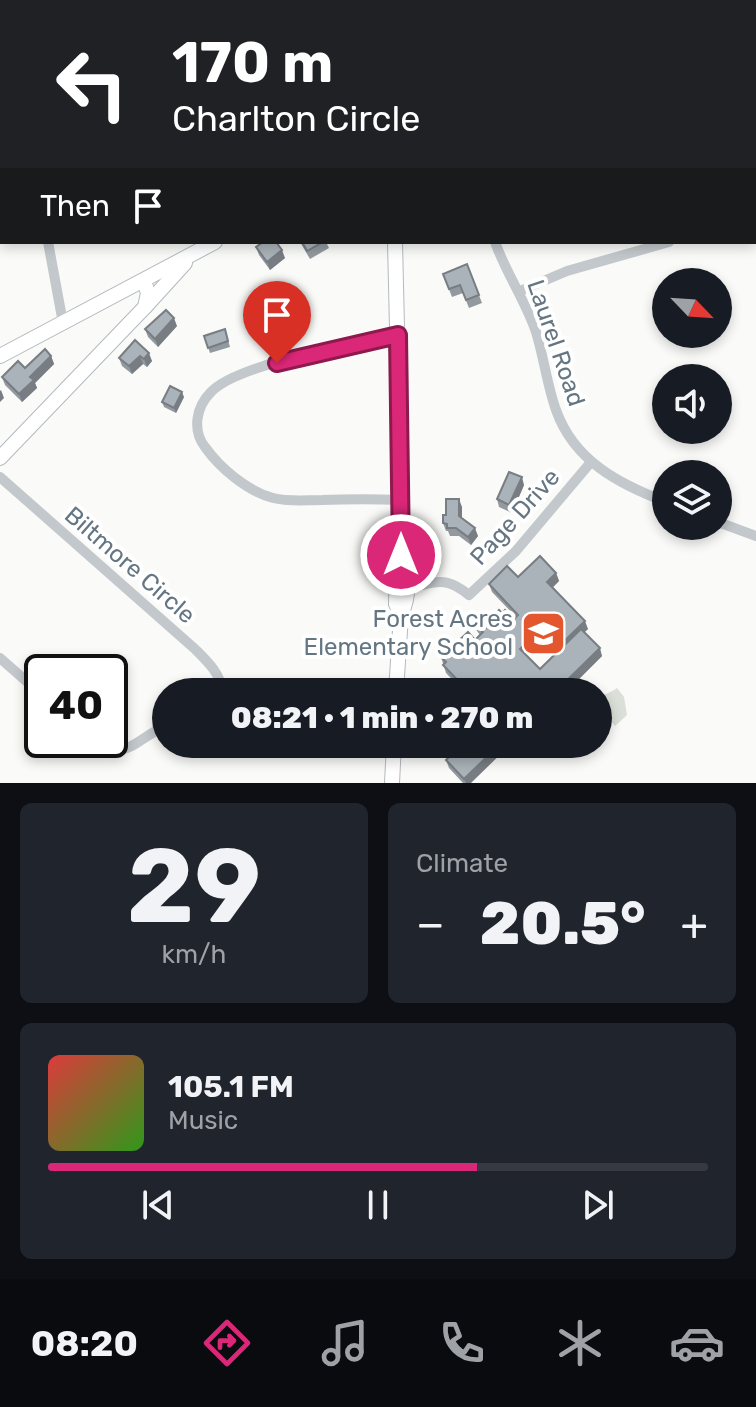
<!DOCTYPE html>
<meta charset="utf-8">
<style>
body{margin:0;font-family:Rubik,sans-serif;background:#20242c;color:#f1f3f6;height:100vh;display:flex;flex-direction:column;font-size:30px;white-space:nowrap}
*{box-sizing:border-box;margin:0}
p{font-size:26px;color:#9ea1a6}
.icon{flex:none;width:44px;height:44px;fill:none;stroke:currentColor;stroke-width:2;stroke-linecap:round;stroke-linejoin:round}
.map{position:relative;height:783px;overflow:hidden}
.side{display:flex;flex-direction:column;gap:20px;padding:20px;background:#0d0f14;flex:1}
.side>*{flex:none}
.banner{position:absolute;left:0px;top:0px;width:756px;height:244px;box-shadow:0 4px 12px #0003;background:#202124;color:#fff;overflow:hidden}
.needle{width:52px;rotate:115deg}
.tools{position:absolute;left:652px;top:268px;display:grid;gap:16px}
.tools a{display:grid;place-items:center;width:80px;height:80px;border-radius:50%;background:#171b24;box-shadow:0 4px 12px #0003;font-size:40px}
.speed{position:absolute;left:24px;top:654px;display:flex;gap:16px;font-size:40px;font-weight:700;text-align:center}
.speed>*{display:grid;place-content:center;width:104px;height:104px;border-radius:50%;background:#171b24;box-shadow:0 4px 12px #0003;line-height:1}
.speed .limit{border:4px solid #111;border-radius:12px;background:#fff;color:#111}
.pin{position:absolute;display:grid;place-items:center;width:68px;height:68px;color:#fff;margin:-82px -34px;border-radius:50% 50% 50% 0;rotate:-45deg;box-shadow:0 0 8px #0007}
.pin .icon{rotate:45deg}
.me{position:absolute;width:88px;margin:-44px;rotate:0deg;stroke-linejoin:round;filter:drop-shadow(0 0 6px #0008)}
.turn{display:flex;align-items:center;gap:28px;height:168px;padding:0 40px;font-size:36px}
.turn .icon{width:104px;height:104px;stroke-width:2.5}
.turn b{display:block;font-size:56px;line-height:68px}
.then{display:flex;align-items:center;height:76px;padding:0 40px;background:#0003;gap:16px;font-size:30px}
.big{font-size:60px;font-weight:800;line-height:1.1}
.side .tile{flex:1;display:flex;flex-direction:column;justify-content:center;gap:12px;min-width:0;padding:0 28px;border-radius:12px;background:#20242c}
.side .dial{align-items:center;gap:0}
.dial b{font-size:104px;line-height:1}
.song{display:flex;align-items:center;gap:24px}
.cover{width:96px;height:96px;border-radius:12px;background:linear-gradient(135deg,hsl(0 70% 55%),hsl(110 70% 35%))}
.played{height:8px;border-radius:4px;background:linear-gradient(90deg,#db2777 65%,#363941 65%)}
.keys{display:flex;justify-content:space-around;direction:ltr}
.heat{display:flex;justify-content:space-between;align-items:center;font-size:44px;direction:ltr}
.side .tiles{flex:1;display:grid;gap:20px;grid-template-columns:1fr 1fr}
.tile:last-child{grid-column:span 2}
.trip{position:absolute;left:152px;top:678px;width:460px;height:80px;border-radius:40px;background:#171b24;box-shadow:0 4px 12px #0003;font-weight:800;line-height:80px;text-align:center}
.tabs{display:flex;height:128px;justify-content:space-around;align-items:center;background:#090b0e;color:#9ea1a6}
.tabs .icon{width:56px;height:56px}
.tabs .current{color:#db2777}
.tabs b{font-size:36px;color:#f1f3f6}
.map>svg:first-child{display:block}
.green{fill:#dadfd7}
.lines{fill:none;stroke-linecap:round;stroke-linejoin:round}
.secondary-casing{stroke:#b3babf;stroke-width:16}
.street{stroke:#c3c8cc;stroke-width:10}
.secondary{stroke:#fff;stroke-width:14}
.wall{fill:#929a9f;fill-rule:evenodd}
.shaded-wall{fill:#777d82}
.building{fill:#aab3b9;stroke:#777d82;stroke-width:2}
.route-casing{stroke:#8e194d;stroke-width:20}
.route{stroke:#db2777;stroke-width:14}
.labels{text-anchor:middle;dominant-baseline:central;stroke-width:8;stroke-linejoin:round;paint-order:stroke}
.street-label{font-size:24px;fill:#657683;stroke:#fff}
.poi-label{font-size:24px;fill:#657683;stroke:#fff;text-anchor:end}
</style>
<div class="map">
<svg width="756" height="783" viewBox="0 0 756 783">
<rect width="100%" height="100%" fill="#fafaf8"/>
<path class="green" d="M617,688L624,697L627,715L615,726L598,708C598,693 608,695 617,688Z"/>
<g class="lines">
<defs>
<g id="secondary">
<path d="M754,22L756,21"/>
<path d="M395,242L401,500V555L397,564L396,604L401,615C409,597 411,572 401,555"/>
<path d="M145,307L185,263"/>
<path d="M0,356L215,242"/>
<path d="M0,458L145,307L148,293L144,281"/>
<path d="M396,692L401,615"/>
<path d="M392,783L394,744"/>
</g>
</defs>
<use href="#secondary" class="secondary-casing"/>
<g class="street">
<path d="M588,0L589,2"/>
<path d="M35,2V0"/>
<path d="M160,2V0"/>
<path d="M247,2V0"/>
<path d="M360,2L365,0"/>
<path d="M754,214L756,213"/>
<path d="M48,242L63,323"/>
<path d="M495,242C506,273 525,300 536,332C544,358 547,385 556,410C574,461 619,484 666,502"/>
<path d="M520,291L567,271L669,242"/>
<path d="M398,335C356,344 239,363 211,392C196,407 192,430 205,447C220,468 247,491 273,498C289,502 305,500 322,500C348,499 375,499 401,500"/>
<path d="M0,477L195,649C208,662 220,673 223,692"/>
<path d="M718,522L756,536"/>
<path d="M423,585C443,579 453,582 469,595L516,551L591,462"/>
<path d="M0,658L42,695"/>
<path d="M93,740C128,763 134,739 166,726"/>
</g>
<use href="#secondary" class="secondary"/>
</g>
<g class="wall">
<path d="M300,242H326L329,248L310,259Z"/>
<path d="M256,247L285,258L270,270L259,255Z"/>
<path d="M467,264L482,303L469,308L463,293L452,297L443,274Z"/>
<path d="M177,326L158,347L148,337L145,329Z"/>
<path d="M225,329L230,347L210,353L204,336Z"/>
<path d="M135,340L152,361L147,367L143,364L132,374L122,366L119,358Z"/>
<path d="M51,356L54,364L35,383L37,388L22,402L5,385L2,377Z"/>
<path d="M184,397L176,413L164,407L162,402Z"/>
<path d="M524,485L512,513L499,507L497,499Z"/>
<path d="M462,507V518L478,536L471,545L459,536H450L448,531H446L443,523Z"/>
<path d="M556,573L559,581L553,587L588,629L584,632L602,656L566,692H464L446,673L441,657L475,640L480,635L477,631L474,623L486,628L488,627L486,623L502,613L514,619L516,617L492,592L489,584L518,577ZM539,641L554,656L540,669L525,654Z"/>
<path d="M446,760L471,783H463L449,768Z"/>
</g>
<g class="shaded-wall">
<path d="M282,250L285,258L270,270L267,262Z"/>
<path d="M174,318L177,326L158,347L155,339Z"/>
<path d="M149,353L152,361L147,367L144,359Z"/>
<path d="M51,356L54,364L35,383L37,388L22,402L19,394L30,377Z"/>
<path d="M140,356L143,364L132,374L129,366Z"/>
<path d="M1,390L4,398L0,402V391Z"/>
<path d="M182,392L184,397L176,413L174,408Z"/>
<path d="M522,477L524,485L512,513L509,505Z"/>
<path d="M459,499L462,507V524L459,516Z"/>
<path d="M475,528L478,536L471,545L468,537Z"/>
<path d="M556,573L559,581L550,590L547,582Z"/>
<path d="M585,621L588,629L557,659L554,651Z"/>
<path d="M536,633L539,641L523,657L520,649Z"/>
<path d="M600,648L602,656L566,692H558L557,690Z"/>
<path d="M500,744H511L471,783H466L464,779Z"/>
</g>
<g class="building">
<path d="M263,242H276L282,250L267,262L256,247Z"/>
<path d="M302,242H323L307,251Z"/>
<path d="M467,264L479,295L466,300L460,285L449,289L443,274Z"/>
<path d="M166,310L174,318L155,339L145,329Z"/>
<path d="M225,329L228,341L208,348L204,336Z"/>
<path d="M135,340L149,353L144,359L140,356L129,366L119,358Z"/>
<path d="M45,349L51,356L30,377L34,380L19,394L2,377L18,361L25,368Z"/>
<path d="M170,386L182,392L174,408L162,402Z"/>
<path d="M509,472L522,477L509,505L497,499Z"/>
<path d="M446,499H459V516L475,528L468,537L456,528H447V524L443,523V515H446Z"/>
<path d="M540,556L556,573L547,582L585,621L554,651L536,633L520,649L540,669L581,629L600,648L557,690L559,692H469L443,665L446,662L441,657L468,632L475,640L483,632L474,623L477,619L486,628L489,625L486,623L499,610L502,613L505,610L514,619L518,615L489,584L507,566L518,577Z"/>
<path d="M462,744H500L464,779L446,760Z"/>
</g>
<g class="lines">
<defs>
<path id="route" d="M277,363L398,335L401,555"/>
</defs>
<use href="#route" class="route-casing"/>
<use href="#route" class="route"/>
</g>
<defs>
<symbol id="school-square" viewBox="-11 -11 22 22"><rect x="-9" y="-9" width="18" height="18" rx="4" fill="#e4572e" stroke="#fff"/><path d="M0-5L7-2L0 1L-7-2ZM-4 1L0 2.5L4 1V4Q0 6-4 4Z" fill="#fff"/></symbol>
</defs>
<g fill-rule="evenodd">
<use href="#school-square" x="518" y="608" width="51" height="51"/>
</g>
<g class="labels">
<g class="street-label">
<text transform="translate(556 343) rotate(71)">Laurel Road</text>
<text transform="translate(515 517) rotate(-48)">Page Drive</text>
<text transform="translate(130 565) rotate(41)">Biltmore Circle</text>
</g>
<g class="poi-label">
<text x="513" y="619">Forest Acres<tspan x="513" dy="28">Elementary School</tspan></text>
</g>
</g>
</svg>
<div class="tools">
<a><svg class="needle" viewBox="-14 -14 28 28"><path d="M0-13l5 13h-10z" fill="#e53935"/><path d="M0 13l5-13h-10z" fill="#9ea1a6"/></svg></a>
<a><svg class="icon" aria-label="sound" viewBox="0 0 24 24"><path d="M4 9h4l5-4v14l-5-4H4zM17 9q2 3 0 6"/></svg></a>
<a><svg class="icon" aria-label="layers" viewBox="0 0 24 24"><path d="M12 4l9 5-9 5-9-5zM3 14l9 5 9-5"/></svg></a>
</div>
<div class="speed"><div class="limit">40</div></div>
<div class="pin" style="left:277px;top:363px;background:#d93025"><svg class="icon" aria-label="arrive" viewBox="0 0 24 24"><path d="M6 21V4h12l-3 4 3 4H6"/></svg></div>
<svg class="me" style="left:401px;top:555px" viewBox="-20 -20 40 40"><circle r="17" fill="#db2777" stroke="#fff" stroke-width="3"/><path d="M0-11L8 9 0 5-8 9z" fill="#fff"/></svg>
<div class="trip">08:21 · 1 min · 270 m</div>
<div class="banner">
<div class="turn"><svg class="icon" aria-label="left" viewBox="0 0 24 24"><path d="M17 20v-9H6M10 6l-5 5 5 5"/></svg><div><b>170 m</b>Charlton Circle</div></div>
<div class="then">Then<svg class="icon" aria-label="arrive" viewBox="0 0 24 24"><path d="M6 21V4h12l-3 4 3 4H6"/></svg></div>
</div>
</div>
<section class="side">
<div class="tiles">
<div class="tile dial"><b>29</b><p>km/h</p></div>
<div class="tile"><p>Climate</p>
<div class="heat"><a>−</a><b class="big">20.5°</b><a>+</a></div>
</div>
<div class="tile">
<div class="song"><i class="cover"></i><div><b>105.1 FM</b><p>Music</p></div></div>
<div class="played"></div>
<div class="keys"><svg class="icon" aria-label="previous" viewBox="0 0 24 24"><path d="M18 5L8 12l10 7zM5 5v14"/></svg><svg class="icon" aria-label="pause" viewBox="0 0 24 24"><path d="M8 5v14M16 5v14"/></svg><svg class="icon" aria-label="next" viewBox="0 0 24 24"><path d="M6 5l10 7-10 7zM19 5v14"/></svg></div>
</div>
</div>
</section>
<nav class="tabs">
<b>08:20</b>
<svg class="icon current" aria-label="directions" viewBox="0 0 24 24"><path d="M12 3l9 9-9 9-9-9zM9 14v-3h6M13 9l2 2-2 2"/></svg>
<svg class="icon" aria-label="music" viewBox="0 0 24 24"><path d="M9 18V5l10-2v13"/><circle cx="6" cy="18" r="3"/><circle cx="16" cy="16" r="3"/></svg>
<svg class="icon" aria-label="phone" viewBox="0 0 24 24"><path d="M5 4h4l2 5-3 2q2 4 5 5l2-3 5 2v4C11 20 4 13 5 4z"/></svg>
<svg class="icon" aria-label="climate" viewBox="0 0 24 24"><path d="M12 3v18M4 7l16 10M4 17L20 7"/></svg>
<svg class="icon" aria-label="car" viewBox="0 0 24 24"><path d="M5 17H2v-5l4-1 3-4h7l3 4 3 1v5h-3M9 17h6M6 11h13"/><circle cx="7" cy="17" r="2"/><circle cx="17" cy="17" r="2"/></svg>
</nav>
